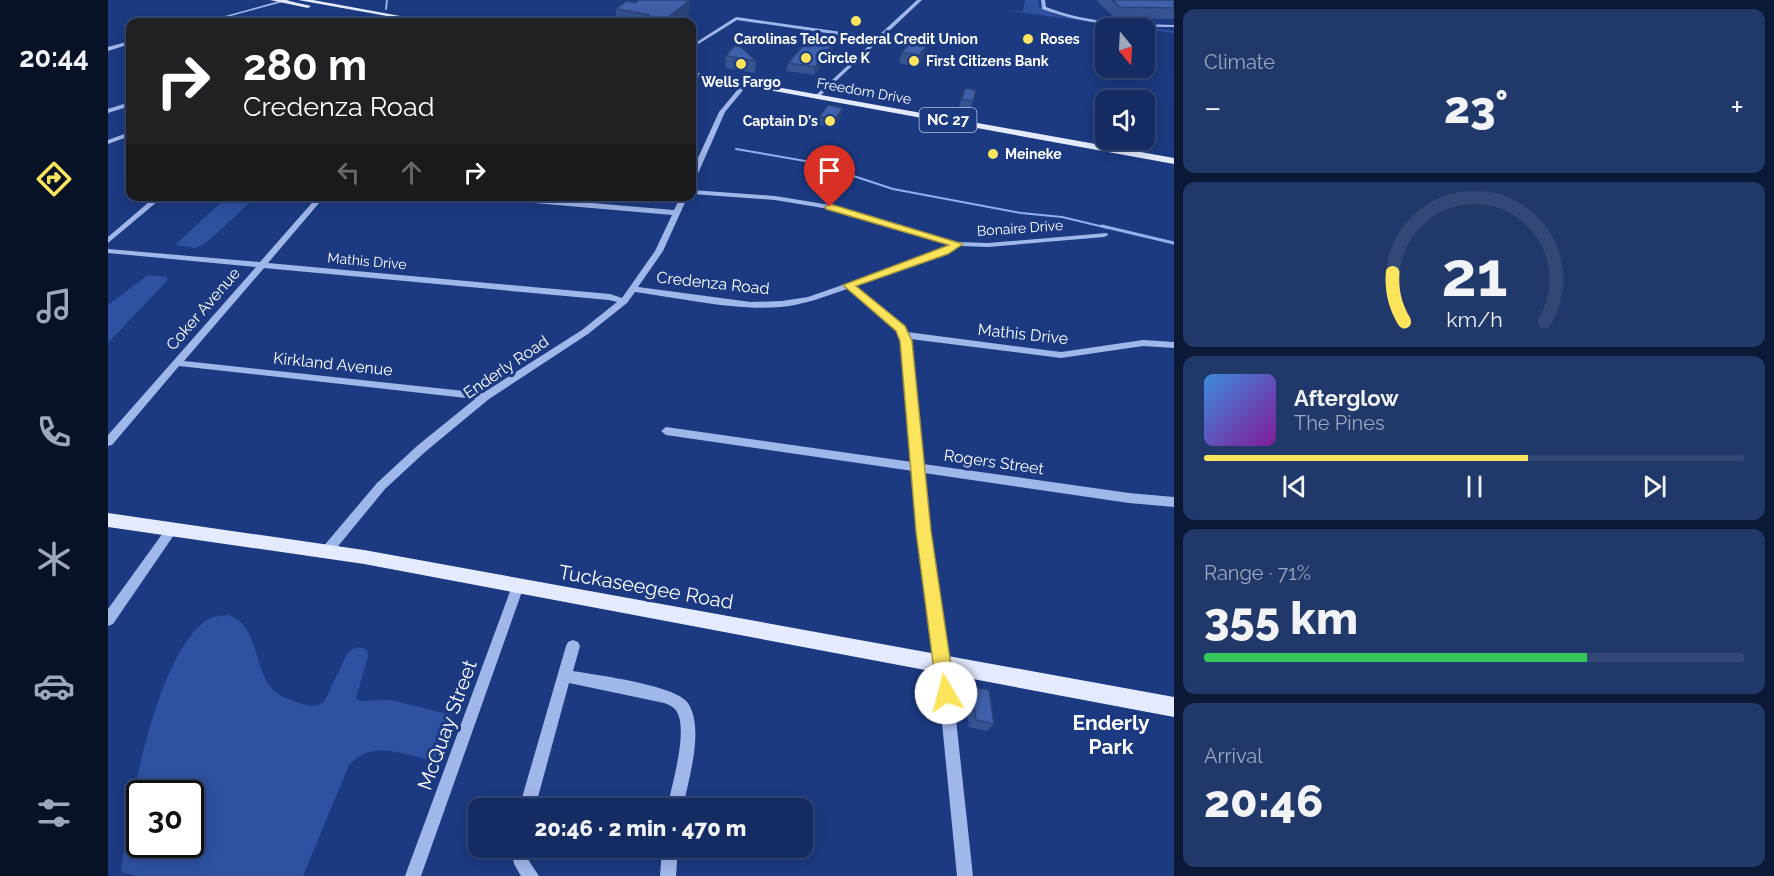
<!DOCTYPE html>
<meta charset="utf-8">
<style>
body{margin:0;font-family:Raleway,sans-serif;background:#21386b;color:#f1f3f6;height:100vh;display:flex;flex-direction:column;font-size:22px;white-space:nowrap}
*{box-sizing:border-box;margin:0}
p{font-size:20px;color:#9da7be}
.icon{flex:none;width:33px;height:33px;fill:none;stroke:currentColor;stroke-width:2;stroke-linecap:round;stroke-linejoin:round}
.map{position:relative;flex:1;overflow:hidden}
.sheet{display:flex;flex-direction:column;gap:9px;padding:9px;background:#0b1836;width:600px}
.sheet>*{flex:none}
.guide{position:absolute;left:18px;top:18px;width:570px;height:183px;border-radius:12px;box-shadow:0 3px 15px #0003,0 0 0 2px #334877;background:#202124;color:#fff;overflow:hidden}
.needle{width:39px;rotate:162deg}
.fabs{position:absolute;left:987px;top:18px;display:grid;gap:12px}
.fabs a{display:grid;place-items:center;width:60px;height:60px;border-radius:12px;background:#142c62;box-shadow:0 3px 15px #0003,0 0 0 2px #334877;font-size:30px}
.speed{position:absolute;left:18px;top:780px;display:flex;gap:12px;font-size:30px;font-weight:700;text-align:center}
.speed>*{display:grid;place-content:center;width:78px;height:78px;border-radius:50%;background:#142c62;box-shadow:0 3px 15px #0003,0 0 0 2px #334877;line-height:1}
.speed .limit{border:3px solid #111;border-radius:9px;background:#fff;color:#111}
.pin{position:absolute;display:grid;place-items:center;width:51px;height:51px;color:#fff;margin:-62px -26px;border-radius:50% 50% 50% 0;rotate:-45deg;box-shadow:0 0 6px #0007}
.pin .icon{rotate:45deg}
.me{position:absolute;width:66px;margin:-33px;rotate:352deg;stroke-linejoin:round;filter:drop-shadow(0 0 4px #0008)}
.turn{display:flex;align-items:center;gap:21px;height:126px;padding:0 18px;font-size:27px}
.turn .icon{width:78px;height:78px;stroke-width:2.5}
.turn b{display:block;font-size:42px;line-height:51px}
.lanes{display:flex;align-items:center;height:57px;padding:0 18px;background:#0003;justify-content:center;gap:30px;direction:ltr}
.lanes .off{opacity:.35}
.big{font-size:45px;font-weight:800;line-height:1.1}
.sheet .card{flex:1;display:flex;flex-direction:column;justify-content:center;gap:9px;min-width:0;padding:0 21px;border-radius:12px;background:#21386b}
.sheet .dial{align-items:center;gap:0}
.dial svg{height:156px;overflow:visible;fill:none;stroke:#334877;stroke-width:7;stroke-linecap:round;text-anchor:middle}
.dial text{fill:#f1f3f6;stroke:none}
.song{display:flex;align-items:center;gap:18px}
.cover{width:72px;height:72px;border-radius:9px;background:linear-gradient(135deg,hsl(210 70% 55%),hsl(290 70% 35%))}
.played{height:6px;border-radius:3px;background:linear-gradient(90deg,#fce45d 60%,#334877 60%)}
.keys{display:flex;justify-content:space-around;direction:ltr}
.heat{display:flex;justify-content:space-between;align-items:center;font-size:33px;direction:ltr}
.charge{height:9px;border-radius:4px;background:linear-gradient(90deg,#34c759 71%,#334877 0)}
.trip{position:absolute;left:360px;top:798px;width:345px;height:60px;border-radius:12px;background:#142c62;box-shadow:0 3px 15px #0003,0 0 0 2px #334877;font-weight:800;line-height:60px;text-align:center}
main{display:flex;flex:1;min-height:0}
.tabs{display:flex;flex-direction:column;width:108px;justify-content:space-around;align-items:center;background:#081227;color:#9da7be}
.tabs .icon{width:42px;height:42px}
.tabs .on{color:#fce45d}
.tabs b{font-size:27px;color:#f1f3f6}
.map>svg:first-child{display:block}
.green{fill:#2e51a1;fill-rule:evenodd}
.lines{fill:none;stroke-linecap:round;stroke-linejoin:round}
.stream-far1{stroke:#93b0ec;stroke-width:2}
.stream{stroke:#93b0ec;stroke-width:3}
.minor{fill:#a0b7ea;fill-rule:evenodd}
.major{fill:#e4ebfe;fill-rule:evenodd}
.wall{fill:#365392}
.shaded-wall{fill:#2c4377}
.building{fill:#3f60aa;stroke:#2c4377;stroke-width:1.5}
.route{fill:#fce45d;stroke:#a4943c;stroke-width:1.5}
.poi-dot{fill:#fce45d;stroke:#1b3a82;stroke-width:2}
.labels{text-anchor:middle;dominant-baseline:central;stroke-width:6;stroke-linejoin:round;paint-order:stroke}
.far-poi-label{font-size:14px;font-weight:bold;fill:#fff;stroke:#1b3a82;text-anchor:start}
.far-street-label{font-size:14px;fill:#fff;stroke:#1b3a82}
.shield{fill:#1b3a82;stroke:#bbc4da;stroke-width:1.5}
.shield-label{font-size:15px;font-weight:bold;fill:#fff}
.street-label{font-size:16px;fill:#fff;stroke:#1b3a82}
.near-street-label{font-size:20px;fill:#fff;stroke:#1b3a82}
.near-neighbourhood-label{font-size:21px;font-weight:bold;fill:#fff;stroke:#1b3a82}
</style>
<main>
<nav class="tabs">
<b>20:44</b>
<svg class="icon on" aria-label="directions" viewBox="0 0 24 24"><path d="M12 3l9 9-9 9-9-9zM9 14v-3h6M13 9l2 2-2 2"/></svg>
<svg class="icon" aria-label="music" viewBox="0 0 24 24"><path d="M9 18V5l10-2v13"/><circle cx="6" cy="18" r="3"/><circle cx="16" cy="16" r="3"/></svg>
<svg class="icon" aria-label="phone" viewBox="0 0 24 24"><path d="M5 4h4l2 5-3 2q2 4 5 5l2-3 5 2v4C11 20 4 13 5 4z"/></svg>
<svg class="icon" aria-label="climate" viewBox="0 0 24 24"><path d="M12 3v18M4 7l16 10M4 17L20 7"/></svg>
<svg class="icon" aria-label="car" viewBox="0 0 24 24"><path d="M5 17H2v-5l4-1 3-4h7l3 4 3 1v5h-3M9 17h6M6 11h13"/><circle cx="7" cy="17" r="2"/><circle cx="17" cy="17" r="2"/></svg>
<svg class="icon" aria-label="filters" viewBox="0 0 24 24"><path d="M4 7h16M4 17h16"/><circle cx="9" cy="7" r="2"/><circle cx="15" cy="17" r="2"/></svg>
</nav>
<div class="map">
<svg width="1066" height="876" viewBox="0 0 1066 876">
<rect width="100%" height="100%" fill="#1b3a82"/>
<g class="green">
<path d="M917,0H930L931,7L948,15L1066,31V33L895,10L915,11Z"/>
<path d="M119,197H148L98,243L87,248L67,245Z"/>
<path d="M40,275L59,277V281L0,343V305Z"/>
<path d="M120,615C150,624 146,666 162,686C169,695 179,699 189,702C200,706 206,708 216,702L239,654C246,647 251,645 259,650L260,657L248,698L251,701L284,700L344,715L326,761C294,755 266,739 241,765L195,876H29L13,872C20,811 47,661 95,623C102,616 111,616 120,615ZM32,794H82V844H32Z"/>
</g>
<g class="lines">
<g class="stream-far1">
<path d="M278,9L279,0"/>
<path d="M628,149L703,162L785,189L913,213L954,217L1000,228"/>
</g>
<path class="stream" d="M994,226L1066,243"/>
<g class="minor">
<path d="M175,0H182L101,22H95Z"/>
<path d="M809,0H814L710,98L707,96L708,95L767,40L629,20L584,48V45L628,17L769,37Z"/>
<path d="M933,0H937L938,7C978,23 1024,24 1066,25V27C1022,27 976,25 934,9Z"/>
<path d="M22,41V44L0,51V47Z"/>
<path d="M636,82L641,83L617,112L588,178L584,180V171L611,112Z"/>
<path d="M22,102V106L0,113V109Z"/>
<path d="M22,132V136L0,144V140Z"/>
<path d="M584,190L667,196L722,205L850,242L880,243L999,233L1000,235L996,237L880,247L852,246L840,254L747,286L796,327L799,332L953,352L1035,340L1066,342V348L1035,346L953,358L802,339L815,464L1021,493L1066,497V507L1021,503L816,473L822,531L845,692L865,876H849L831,692L810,531L805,471L558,435L553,431L558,427L804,462L793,341L789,330L739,289C718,296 696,305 673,307C628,311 572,298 527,292L519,303L480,334L381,399L317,452L277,489L222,556L218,557L214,556L212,552L214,548L269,483L309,446L367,399L71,366L4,445L0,446V435L148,267L0,253V249L152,262L210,196H217L160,263L502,294L514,298L547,251L564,215L369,198L366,196H401L566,210L573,196H580L555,251L530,287L643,302L674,301L700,297L834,250L843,245L721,209L667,200L584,194ZM156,268L501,300L509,302L474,330L375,393L76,361Z"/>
<path d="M48,196H56L0,243V237Z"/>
<path d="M64,524L68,526L70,529L68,532L5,624L0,626V609L60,526Z"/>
<path d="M410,580L414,582L416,586L313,876H297L404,586L406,582Z"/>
<path d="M465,640L470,642L472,646L465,671C488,675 568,685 580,703C597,729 580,780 575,808H559C564,785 579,735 570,714C568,708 562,705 556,703L461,683L427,808H411L458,646L460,642Z"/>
<path d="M403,848H419L421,861L431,876H413L406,864Z"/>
<path d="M554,848H570L568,876H552Z"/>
</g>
<g class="major">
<path d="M162,0H177L203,6L200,8Z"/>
<path d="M190,0H205L325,22H312Z"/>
<path d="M584,72L1066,158V164L584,76Z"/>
<path d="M0,513L256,550L1066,697V717L256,564L0,527Z"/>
</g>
</g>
<g class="wall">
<path d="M582,0L581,14L571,22H508V9L527,3Z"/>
<path d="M988,0H1066V19L1007,18Z"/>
<path d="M802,43L816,57L808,67L791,63L794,52Z"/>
<path d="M725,49L706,75L678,71L680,63Z"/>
<path d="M618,56L648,61L647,73L617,68Z"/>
<path d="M857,88L865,101L862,109L851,107Z"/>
<path d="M735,108L733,117L725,128L710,125L711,117Z"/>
<path d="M864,687L886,724L879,731L861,727L857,694Z"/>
</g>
<g class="shaded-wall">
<path d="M582,0L581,14L571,22H554Z"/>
<path d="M727,41L725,49L706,75L707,67Z"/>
<path d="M819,46L816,57L808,67L811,55Z"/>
<path d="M735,108L733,117L725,128L727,120Z"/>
</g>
<g class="building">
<path d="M531,0H582L554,22H530L541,15L508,9L519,1L527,3Z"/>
<path d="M1004,0H1066V8L1012,7Z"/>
<path d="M145,20L159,22H139Z"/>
<path d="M708,39L727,41L707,67L680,63L695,46L701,47Z"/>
<path d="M802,43L819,46L811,55L794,52Z"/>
<path d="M626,46H632L648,61L618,56Z"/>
<path d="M857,88L868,90L865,101L854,99Z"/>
<path d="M720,105L735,108L727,120L711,117Z"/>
<path d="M864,687L881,690L886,724L868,720Z"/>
</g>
<path class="route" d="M722,204L855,244L840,254L748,286L797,326L804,341L823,531L847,693L845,699L838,701L832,699L829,693L808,531L792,341L788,331L735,285L841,245L718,209L717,207Z"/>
<g class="poi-dot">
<circle cx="748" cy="21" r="6"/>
<circle cx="920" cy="39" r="6"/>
<circle cx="698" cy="58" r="6"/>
<circle cx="806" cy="61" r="6"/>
<circle cx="633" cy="64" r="6"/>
<circle cx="722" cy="121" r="6"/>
<circle cx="885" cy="154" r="6"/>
</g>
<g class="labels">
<g class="far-poi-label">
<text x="748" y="39" text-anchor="middle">Carolinas Telco Federal Credit Union</text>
<text x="932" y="39">Roses</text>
<text x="710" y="58">Circle K</text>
<text x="818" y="61">First Citizens Bank</text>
<text x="633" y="82" text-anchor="middle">Wells Fargo</text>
<text x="710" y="121" text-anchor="end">Captain D's</text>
<text x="897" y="154">Meineke</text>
</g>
<g class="far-street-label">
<text transform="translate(756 91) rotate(10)">Freedom Drive</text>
<text transform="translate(912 228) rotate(-4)">Bonaire Drive</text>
<text transform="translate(259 261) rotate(5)">Mathis Drive</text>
</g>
<rect class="shield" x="811.5" y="108" width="57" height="24" rx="4.5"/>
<g class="shield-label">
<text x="840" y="120">NC 27</text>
</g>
<g class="street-label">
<text transform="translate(605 283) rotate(6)">Credenza Road</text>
<text transform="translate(95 309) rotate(-49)">Coker Avenue</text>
<text transform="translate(915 334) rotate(6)">Mathis Drive</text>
<text transform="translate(225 364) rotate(6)">Kirkland Avenue</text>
<text transform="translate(398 367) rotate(-34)">Enderly Road</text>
<text transform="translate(886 462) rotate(8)">Rogers Street</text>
</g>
<g class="near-street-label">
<text transform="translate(538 587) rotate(10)">Tuckaseegee Road</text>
<text transform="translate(339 725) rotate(-70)">McQuay Street</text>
</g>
<g class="near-neighbourhood-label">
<text x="1003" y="722">Enderly<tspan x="1003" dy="24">Park</tspan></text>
</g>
</g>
</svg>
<div class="fabs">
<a><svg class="needle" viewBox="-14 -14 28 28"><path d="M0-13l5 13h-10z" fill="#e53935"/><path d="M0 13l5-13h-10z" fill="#9da7be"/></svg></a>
<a><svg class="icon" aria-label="sound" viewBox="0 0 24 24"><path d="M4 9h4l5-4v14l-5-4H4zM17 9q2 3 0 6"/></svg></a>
</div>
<div class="speed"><div class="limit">30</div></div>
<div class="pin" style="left:722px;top:207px;background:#d93025"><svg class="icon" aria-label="arrive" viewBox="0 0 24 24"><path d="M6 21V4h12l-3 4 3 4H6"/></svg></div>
<svg class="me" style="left:838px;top:693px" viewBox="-20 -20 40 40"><circle r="19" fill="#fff"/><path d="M0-13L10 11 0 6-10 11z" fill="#fce45d"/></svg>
<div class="trip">20:46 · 2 min · 470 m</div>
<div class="guide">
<div class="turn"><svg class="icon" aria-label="right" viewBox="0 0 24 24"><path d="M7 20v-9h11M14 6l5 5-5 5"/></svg><div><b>280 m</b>Credenza Road</div></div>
<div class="lanes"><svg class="icon off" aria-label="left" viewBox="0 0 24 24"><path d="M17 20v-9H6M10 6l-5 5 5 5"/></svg><svg class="icon off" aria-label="ahead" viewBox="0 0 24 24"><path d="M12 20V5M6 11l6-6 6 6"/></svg><svg class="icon" aria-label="right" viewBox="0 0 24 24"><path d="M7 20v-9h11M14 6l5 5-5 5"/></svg></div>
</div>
</div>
<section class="sheet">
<div class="card"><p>Climate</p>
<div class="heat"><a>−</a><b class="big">23°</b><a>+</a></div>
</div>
<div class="card dial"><svg viewBox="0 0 100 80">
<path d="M14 69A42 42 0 1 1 86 69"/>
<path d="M14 69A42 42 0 0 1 8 44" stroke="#fce45d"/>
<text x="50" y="56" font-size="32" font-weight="700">21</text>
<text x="50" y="72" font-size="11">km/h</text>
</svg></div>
<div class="card">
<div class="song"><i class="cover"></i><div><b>Afterglow</b><p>The Pines</p></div></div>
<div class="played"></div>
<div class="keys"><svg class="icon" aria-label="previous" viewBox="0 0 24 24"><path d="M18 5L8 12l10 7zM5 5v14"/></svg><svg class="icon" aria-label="pause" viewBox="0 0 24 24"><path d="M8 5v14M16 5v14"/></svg><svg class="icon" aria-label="next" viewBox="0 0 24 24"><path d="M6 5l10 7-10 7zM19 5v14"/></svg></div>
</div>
<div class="card"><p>Range · 71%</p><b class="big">355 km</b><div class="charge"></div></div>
<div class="card"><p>Arrival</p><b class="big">20:46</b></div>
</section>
</main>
